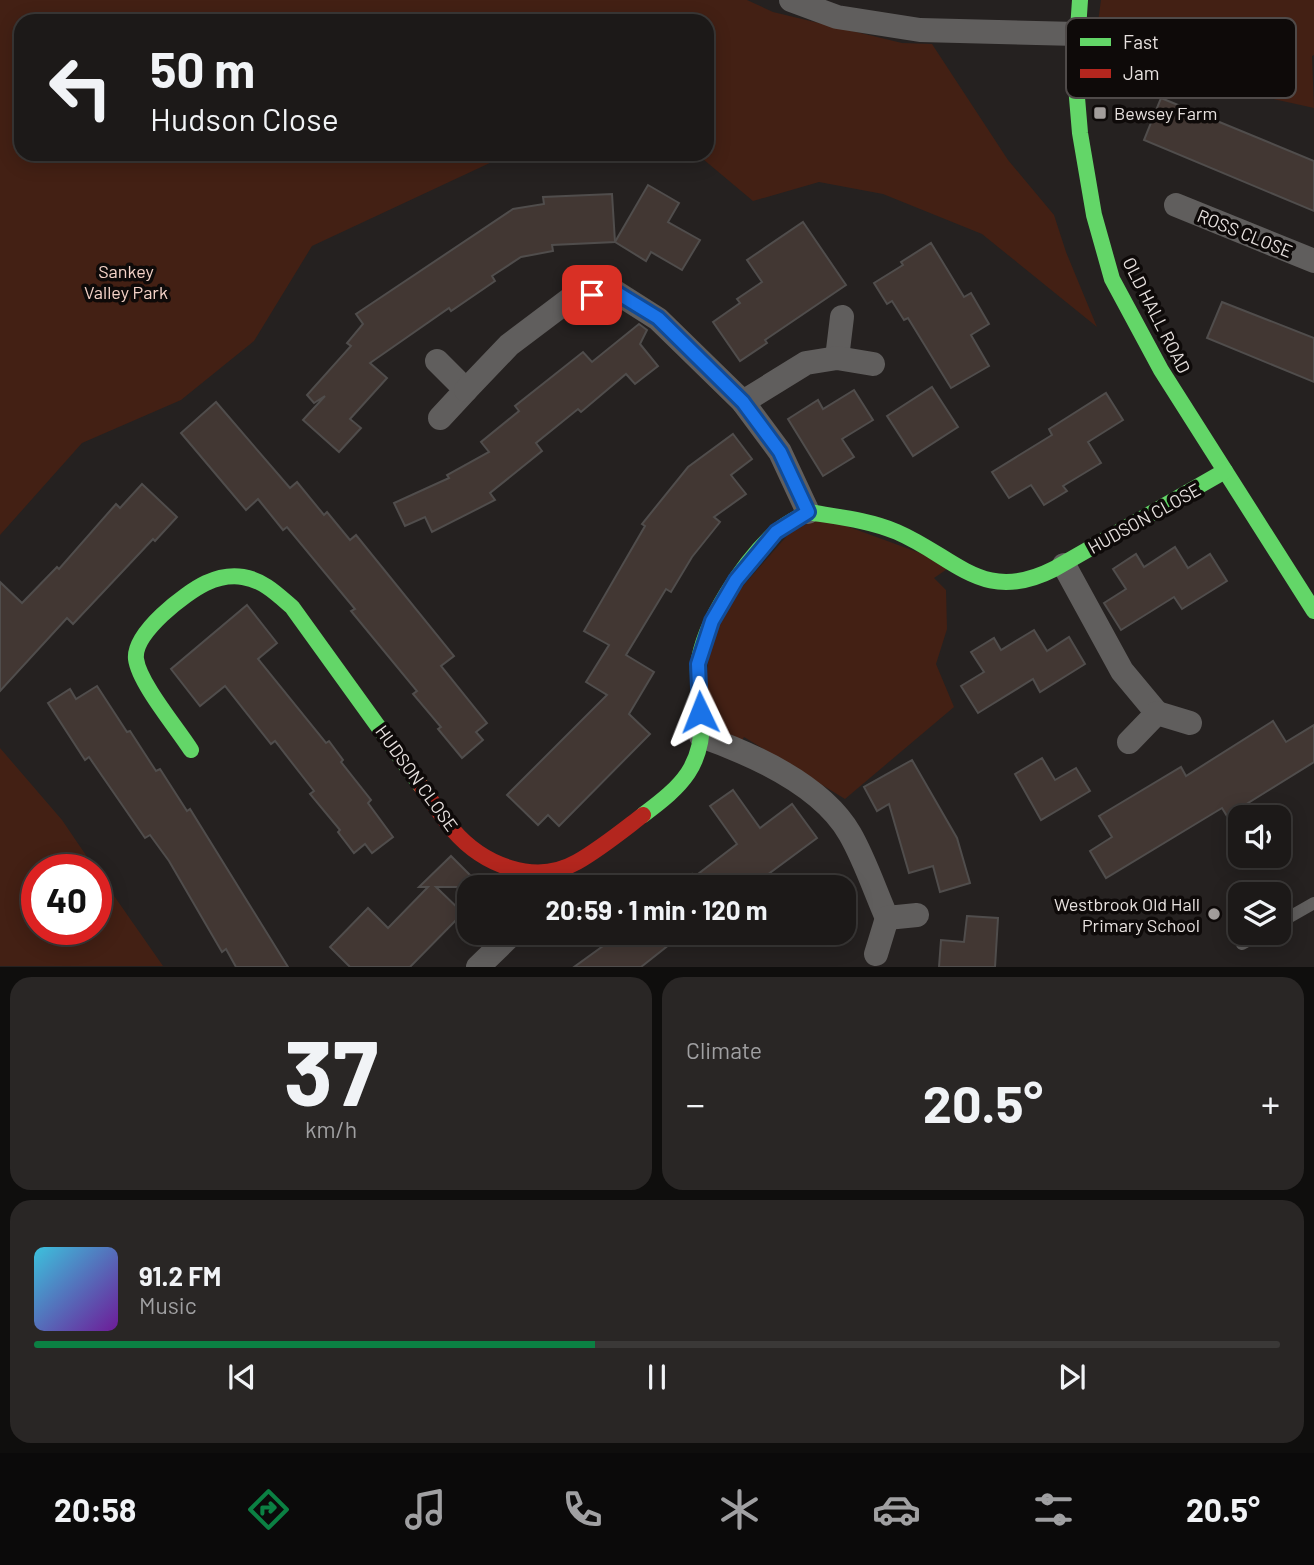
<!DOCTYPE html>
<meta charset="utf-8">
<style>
body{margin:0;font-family:Barlow,sans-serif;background:#292625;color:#f1f3f6;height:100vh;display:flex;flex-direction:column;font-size:26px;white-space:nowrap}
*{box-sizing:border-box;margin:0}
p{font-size:23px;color:#a0a0a2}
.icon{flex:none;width:38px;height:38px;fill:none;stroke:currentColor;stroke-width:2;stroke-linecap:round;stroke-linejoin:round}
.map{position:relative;height:967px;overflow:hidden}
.side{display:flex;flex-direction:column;gap:10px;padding:10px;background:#0f0e0d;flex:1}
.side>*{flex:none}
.banner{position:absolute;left:14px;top:14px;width:700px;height:147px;border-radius:21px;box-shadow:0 4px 18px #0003,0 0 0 2px #3a3837;background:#1c1918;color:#f1f3f6;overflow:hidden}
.buttons{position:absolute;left:1228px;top:805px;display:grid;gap:14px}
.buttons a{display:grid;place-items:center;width:63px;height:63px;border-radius:14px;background:#1c1918;box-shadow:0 4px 18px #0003,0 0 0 2px #3a3837;font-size:35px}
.speed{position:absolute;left:21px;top:854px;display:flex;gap:14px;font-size:35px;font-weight:700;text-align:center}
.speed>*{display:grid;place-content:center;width:91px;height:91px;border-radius:50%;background:#1c1918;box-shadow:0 4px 18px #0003,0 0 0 2px #3a3837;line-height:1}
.speed .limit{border:10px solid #d22;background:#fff;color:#111}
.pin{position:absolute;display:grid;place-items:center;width:60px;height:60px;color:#fff;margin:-30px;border-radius:14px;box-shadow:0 4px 10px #0006}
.me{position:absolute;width:77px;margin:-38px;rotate:358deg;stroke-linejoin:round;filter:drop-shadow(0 0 5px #0008)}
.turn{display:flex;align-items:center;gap:24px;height:147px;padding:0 21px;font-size:32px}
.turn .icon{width:91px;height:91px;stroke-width:2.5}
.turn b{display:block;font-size:49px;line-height:60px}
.big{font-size:52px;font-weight:700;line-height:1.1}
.side .card{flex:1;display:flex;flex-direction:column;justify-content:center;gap:10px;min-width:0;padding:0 24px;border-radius:21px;background:#292625}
.side .dial{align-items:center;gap:0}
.dial b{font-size:91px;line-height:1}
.song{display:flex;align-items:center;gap:21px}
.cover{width:84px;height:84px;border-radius:10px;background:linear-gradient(135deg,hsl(190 70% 55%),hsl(280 70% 35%))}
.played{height:7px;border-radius:4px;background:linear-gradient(90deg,#0b8043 45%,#3a3837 45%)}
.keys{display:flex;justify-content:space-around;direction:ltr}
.heat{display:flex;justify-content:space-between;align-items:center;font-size:38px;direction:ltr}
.side .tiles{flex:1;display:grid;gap:10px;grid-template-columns:1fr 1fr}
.card:last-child{grid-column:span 2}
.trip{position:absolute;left:457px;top:875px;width:399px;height:70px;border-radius:21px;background:#1c1918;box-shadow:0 4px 18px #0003,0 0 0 2px #3a3837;font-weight:700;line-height:70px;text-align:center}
.tab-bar{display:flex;height:112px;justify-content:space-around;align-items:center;background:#0b0a0a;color:#a0a0a2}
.tab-bar .icon{width:49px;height:49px}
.tab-bar .active{color:#0b8043}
.tab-bar b{font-size:32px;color:#f1f3f6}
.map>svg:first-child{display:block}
.green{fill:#432014}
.building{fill:#423733;stroke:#504d4c;stroke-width:2}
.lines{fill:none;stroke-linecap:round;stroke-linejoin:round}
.lane{stroke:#605e5d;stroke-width:12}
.street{stroke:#605e5d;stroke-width:24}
.fast{stroke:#63d668;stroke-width:16}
.jam{stroke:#b3261e;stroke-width:16}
.route-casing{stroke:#114b97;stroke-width:18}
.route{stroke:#1a73e8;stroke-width:12}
.poi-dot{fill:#a39e9c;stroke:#0e0a09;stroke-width:2.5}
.labels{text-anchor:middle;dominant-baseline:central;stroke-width:7;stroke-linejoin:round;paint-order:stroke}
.poi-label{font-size:18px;fill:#e7e1df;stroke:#0e0a09;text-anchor:start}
.street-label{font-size:18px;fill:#e7e1df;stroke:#0e0a09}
.park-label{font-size:18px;fill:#f5d3c8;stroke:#0e0a09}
.key{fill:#0e0a09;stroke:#4f4a49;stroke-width:2}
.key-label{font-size:19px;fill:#e7e1df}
</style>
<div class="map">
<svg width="1314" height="967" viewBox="0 0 1314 967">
<rect width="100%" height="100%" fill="#252120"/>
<g class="green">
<path d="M0,0H747L773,12L902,43L932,44L1008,160L1054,215L1066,252L1097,327L982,234L883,194L819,182L753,201L697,154H707V21H21V154H509L312,246L254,341L181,400L82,443L0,535Z"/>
<path d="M1101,0H1314V55L1312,56L1314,108L1093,59Z"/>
<path d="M808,512L953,565L934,578L946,590L947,629L936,664L954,707L845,799L744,737L737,749L701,736L712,621Z"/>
<path d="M0,748L62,820L96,870H37V929H96V870L163,966H0Z"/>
</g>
<g class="building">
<path d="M1161,98L1314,161V211L1144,140Z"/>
<path d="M648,185L679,203L668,222L700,240L682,270L651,252L646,261L615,242Z"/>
<path d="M612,194L615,242L552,245L553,251L521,257L492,276L495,281L451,311L449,308L370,363L387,378L350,419L361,428L339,452L303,420L325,396L314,403L307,395L351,346L347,343L363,324L356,314L513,209L544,204L543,197Z"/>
<path d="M803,222L846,285L765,340L767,343L740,361L713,322L740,303L737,299L762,282L747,260Z"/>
<path d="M931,243L964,297L971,293L989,324L971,335L989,366L951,388L908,318L904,320L892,301L887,304L874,283L903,265L901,262Z"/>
<path d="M1222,302L1314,338V382L1207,338Z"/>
<path d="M639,324L647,330L640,344L658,366L635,384L626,374L581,412L578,409L536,443L542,451L490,493L495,500L432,532L425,517L405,526L394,503L449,478L447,475L489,452L481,442L519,411L515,406L583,352L592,362Z"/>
<path d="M932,387L958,427L913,456L887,416Z"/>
<path d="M854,390L873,420L842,439L854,457L823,476L788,419L818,400L823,409Z"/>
<path d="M1106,393L1123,420L1088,442L1101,463L1063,486L1067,491L1044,505L1031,485L1009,498L992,472L1052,435L1049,429Z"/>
<path d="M216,402L290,488L297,482L324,515L327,512L350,540L356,535L454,656L441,666L487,723L476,732L483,740L462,758L438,729L441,727L413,694L417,691L351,611L355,609L287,527L283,530L258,499L246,510L181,433Z"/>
<path d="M733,434L752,459L731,475L746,494L714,517L720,522L692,557L671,592L666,589L626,655L654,672L629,714L650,734L559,826L548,815L538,825L507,795L607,695L586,682L609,645L584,631L645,526L642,524L688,467Z"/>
<path d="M142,484L177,517L155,541L153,539L73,624L67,618L0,691V582L22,603L57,567L59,569L116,504L120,508Z"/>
<path d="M1175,547L1188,568L1210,554L1227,581L1182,609L1174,597L1121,630L1104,603L1126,589L1113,569L1136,554L1144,567Z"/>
<path d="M247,605L277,643L258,659L326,743L329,741L343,760L341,762L371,800L368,803L393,837L372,853L365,844L354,853L338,832L340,830L310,794L314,791L275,741L271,744L225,686L200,706L171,669Z"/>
<path d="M1034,630L1047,651L1069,637L1085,664L1040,692L1033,679L978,713L961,686L984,672L971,652L994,638L1001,650Z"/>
<path d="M97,686L127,732L130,731L156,771L160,769L187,811L190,809L288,967H236L226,949L222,952L169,861L150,835L145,838L89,757L85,760L48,703L70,689L76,699Z"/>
<path d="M1273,721L1286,742L1314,725V762L1227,816L1222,808L1106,878L1090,851L1112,837L1099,816L1181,767L1186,776Z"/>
<path d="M1042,758L1055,780L1076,768L1090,791L1041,820L1015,774Z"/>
<path d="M912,760L957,838L970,883L940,892L933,866L909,873L889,804L877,811L864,787Z"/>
<path d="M733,790L760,828L792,804L817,838L751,887H674L692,874L694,877L737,844L710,806Z"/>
<path d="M451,856L482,887H436L463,913L410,967H350L330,947L368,908L388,928L428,887H419Z"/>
<path d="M967,916L998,918L995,967H939L941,940L964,942Z"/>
<path d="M621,933H684L641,967H574Z"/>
</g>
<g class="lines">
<g class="lane">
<path d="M1279,923L1314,903"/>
<path d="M1242,944L1262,933"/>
</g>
<g class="street">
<path d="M791,0L837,17L920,30L1077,34"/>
<path d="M1176,205L1314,261"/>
<path d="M837,358L842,317"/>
<path d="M437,361L466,390L440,418"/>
<path d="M466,390L509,345L570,299L614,291L658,319L743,402L780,452L808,512"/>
<path d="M743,402L806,363L837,358L873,364"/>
<path d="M1064,565L1122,671L1157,713"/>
<path d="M701,736C752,754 822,785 850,834C865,860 875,891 887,918"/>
<path d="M1129,742L1157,713L1190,723"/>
<path d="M876,954L887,918L917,915"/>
<path d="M478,967L513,933"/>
</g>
<g class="fast">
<path d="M1080,0L1075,74L1080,133L1094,215L1112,279L1161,370L1314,611"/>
<path d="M191,750C177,728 139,683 136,659C133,633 185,593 206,583C217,578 231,575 243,577C263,580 277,594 292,607L421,786"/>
<path d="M643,815C682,786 704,766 702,714C701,698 697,681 698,666C703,622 744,561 776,532C785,524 797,518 808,512C838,517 869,520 897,532C957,558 983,605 1054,569L1225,471"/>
</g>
<path class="jam" d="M421,786C432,801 441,816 453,830C483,865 535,886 577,862C600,849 622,831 643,815"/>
</g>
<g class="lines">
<defs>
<path id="route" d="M592,295L614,291L658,318L743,402L780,452L808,512L776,532L736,580L712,621L698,664L700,712"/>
</defs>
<use href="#route" class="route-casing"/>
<use href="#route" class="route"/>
</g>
<g class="poi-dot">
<rect x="1093" y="106" width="14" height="14" rx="3.5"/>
<circle cx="1214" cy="914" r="7"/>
</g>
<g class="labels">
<g class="poi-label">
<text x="1114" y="113">Bewsey Farm</text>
<text x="1200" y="904" text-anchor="end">Westbrook Old Hall<tspan x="1200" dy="21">Primary School</tspan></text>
</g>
<g class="street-label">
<text transform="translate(1245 233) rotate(22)">ROSS CLOSE</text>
<text transform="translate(1157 315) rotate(63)">OLD HALL ROAD</text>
<text transform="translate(1144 518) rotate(-29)">HUDSON CLOSE</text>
<text transform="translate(417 778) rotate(54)">HUDSON CLOSE</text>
</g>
<g class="park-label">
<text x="126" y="271">Sankey<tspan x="126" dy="21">Valley Park</tspan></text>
</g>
</g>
<rect x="1066" y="18" width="230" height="80" rx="10" class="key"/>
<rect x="1080" y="38" width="31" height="8" fill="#63d668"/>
<rect x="1080" y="69" width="31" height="9" fill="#b3261e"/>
<g class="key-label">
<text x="1123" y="49">Fast</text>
<text x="1123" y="80">Jam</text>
</g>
</svg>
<div class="buttons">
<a><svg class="icon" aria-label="sound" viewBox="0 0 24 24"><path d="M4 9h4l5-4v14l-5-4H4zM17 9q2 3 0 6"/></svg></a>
<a><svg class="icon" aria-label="layers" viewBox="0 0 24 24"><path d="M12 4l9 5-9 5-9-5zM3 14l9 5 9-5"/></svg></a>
</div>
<div class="speed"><div class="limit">40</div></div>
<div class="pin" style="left:592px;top:295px;background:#d93025"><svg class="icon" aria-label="arrive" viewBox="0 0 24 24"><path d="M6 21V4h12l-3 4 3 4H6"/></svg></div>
<svg class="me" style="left:700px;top:712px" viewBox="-20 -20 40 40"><path d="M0-17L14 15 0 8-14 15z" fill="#1a73e8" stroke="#fff" stroke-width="4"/></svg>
<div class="trip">20:59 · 1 min · 120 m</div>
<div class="banner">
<div class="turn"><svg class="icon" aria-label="left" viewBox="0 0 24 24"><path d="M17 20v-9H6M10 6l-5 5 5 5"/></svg><div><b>50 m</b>Hudson Close</div></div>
</div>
</div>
<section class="side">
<div class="tiles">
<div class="card dial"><b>37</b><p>km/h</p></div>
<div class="card"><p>Climate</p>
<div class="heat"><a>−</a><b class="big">20.5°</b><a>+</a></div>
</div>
<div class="card">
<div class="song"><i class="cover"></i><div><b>91.2 FM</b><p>Music</p></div></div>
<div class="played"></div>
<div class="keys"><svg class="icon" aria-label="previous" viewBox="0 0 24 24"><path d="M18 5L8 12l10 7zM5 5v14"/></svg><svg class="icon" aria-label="pause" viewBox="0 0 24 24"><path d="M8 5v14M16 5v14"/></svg><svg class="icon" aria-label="next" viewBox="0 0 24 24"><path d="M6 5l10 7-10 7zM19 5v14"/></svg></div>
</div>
</div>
</section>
<nav class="tab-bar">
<b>20:58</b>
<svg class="icon active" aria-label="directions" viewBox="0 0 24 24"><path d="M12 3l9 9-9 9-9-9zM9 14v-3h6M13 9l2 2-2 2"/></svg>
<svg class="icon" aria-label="music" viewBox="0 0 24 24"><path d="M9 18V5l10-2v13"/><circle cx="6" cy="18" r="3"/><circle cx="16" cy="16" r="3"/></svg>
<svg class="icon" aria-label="phone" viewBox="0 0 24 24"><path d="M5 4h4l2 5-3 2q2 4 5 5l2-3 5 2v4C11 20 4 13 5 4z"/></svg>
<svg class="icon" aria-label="climate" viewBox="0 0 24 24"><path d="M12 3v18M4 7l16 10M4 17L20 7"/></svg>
<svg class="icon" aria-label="car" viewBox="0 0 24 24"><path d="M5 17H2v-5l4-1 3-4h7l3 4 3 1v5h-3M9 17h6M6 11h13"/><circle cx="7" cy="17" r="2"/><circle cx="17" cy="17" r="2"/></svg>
<svg class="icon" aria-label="filters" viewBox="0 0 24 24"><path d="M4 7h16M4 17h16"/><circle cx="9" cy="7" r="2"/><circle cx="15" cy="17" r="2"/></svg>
<b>20.5°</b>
</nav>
